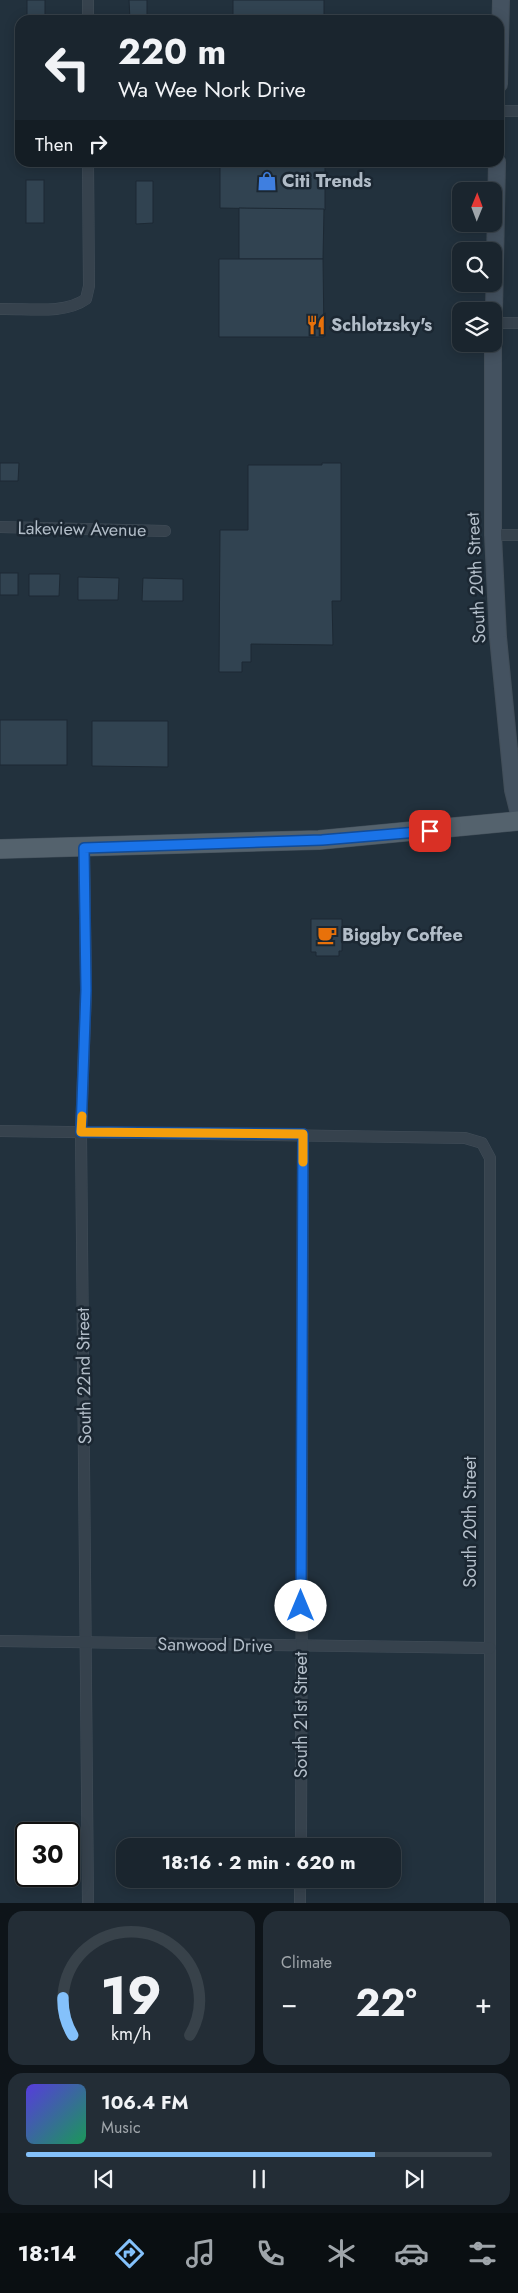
<!DOCTYPE html>
<meta charset="utf-8">
<style>
body{margin:0;font-family:Jost,sans-serif;background:#232d36;color:#f1f3f6;height:100vh;display:flex;flex-direction:column;font-size:19px;white-space:nowrap}
*{box-sizing:border-box;margin:0}
p{font-size:16px;color:#9fa5aa}
.icon{flex:none;width:28px;height:28px;fill:none;stroke:currentColor;stroke-width:2;stroke-linecap:round;stroke-linejoin:round}
.map{position:relative;height:1903px;overflow:hidden}
.drawer{display:flex;flex-direction:column;gap:8px;padding:8px;background:#0e1419;flex:1}
.drawer>*{flex:none}
.top-card{position:absolute;left:15px;top:15px;width:489px;height:152px;border-radius:15px;box-shadow:0 2px 12px #0003,0 0 0 1px #38424a;background:#1a252e;color:#f1f3f6;overflow:hidden}
.needle{width:32px;rotate:1deg}
.fabs{position:absolute;left:452px;top:182px;display:grid;gap:10px}
.fabs a{display:grid;place-items:center;width:50px;height:50px;border-radius:10px;background:#1a252e;box-shadow:0 2px 12px #0003,0 0 0 1px #38424a;font-size:25px}
.speed{position:absolute;left:15px;top:1822px;display:flex;gap:10px;font-size:25px;font-weight:700;text-align:center}
.speed>*{display:grid;place-content:center;width:65px;height:65px;border-radius:50%;background:#1a252e;box-shadow:0 2px 12px #0003,0 0 0 1px #38424a;line-height:1}
.speed .limit{border:2px solid #111;border-radius:8px;background:#fff;color:#111}
.pin{position:absolute;display:grid;place-items:center;width:42px;height:42px;color:#fff;margin:-21px;border-radius:10px;box-shadow:0 2px 8px #0006}
.me{position:absolute;width:55px;margin:-28px;rotate:0deg;stroke-linejoin:round;filter:drop-shadow(0 0 4px #0008)}
.turn{display:flex;align-items:center;gap:18px;height:105px;padding:0 20px;font-size:22px}
.turn .icon{width:65px;height:65px;stroke-width:2.5}
.turn b{display:block;font-size:35px;line-height:42px}
.then{display:flex;align-items:center;height:48px;padding:0 20px;background:#0003;gap:10px;font-size:19px}
.big{font-size:38px;font-weight:700;line-height:1.1}
.drawer .tile{flex:1;display:flex;flex-direction:column;justify-content:center;gap:8px;min-width:0;padding:0 18px;border-radius:15px;background:#232d36}
.drawer .dial{align-items:center;gap:0}
.dial svg{height:130px;overflow:visible;fill:none;stroke:#38424a;stroke-width:7;stroke-linecap:round;text-anchor:middle}
.dial text{fill:#f1f3f6;stroke:none}
.song{display:flex;align-items:center;gap:15px}
.cover{width:60px;height:60px;border-radius:8px;background:linear-gradient(135deg,hsl(250 70% 55%),hsl(150 70% 35%))}
.played{height:5px;border-radius:2px;background:linear-gradient(90deg,#84c1fb 75%,#38424a 75%)}
.keys{display:flex;justify-content:space-around;direction:ltr}
.heat{display:flex;justify-content:space-between;align-items:center;font-size:28px;direction:ltr}
.drawer .tiles{flex:1;display:grid;gap:8px;grid-template-columns:1fr 1fr}
.tile:last-child{grid-column:span 2}
.trip{position:absolute;left:116px;top:1838px;width:285px;height:50px;border-radius:15px;background:#1a252e;box-shadow:0 2px 12px #0003,0 0 0 1px #38424a;font-weight:700;line-height:50px;text-align:center}
.menu{display:flex;height:80px;justify-content:space-around;align-items:center;background:#0a0f12;color:#9fa5aa}
.menu .icon{width:35px;height:35px}
.menu .current{color:#84c1fb}
.menu b{font-size:22px;color:#f1f3f6}
.map>svg:first-child{display:block}
.building{fill:#314351;stroke:#1d2934}
.lines{fill:none;stroke-linecap:round;stroke-linejoin:round}
.street-casing{stroke:#424e59;stroke-width:12}
.secondary-casing{stroke:#424e59;stroke-width:18}
.primary-casing{stroke:#424e59;stroke-width:20}
.street{stroke:#36424d;stroke-width:11}
.secondary{stroke:#445260;stroke-width:16}
.primary{stroke:#54626d;stroke-width:19}
.route-casing{stroke:#114b97;stroke-width:12}
.route{stroke:#1a73e8;stroke-width:9}
.slow{stroke:#f59e0b;stroke-width:9}
.labels{text-anchor:middle;dominant-baseline:central;stroke-width:5;stroke-linejoin:round;paint-order:stroke}
.poi-label{font-size:18px;font-weight:bold;fill:#b2bdc8;stroke:#1b2732;text-anchor:start}
.street-label{font-size:18px;fill:#b2bdc8;stroke:#1b2732}
</style>
<div class="map">
<svg width="518" height="1903" viewBox="0 0 518 1903">
<rect width="100%" height="100%" fill="#22313d"/>
<g class="building">
<rect x="27" y="0" width="18" height="20"/>
<path d="M129,0H147V20H130Z"/>
<rect x="233" y="0" width="91" height="20"/>
<path d="M220,162H325V210L220,208Z"/>
<rect x="26" y="180" width="18" height="43"/>
<path d="M136,181H153V223L136,224Z"/>
<path d="M239,208L324,209L323,259H239Z"/>
<path d="M219,259H323L324,337H219Z"/>
<path d="M0,463H19L18,481H0Z"/>
<path d="M322,463H341V601H332L333,645L251,644V662H242V672H219L220,530H248V465H322Z"/>
<rect x="0" y="573" width="18" height="22"/>
<path d="M29,574H60L59,596H29Z"/>
<path d="M78,577L119,578L118,600H78Z"/>
<path d="M143,578L183,579V601H142Z"/>
<rect x="0" y="720" width="67" height="45"/>
<path d="M92,721H168V767L92,766Z"/>
<path d="M311,919H342V951H339V956H316V952H311Z"/>
</g>
<g class="lines">
<defs>
<g id="street">
<path d="M88,0V20"/>
<path d="M499,111H518"/>
<path d="M0,309C26,308 64,315 86,299L89,286L88,162"/>
<path d="M494,323H518"/>
<path d="M0,527L165,531"/>
<path d="M493,535H518"/>
<path d="M84,848L86,990L81,1132L88,1903"/>
<path d="M0,1131L465,1138L482,1143L490,1158V1903"/>
<path d="M0,1641L490,1648"/>
<path d="M301,1846L303,1134"/>
<path d="M300,1903V1879"/>
</g>
<g id="secondary">
<path d="M499,84L501,0"/>
<path d="M494,311L497,162"/>
<path d="M493,344V535L498,637L513,790L518,810"/>
</g>
<path id="primary" d="M0,849L319,840L518,821"/>
</defs>
<use href="#street" class="street-casing"/>
<use href="#secondary" class="secondary-casing"/>
<use href="#primary" class="primary-casing"/>
<use href="#street" class="street"/>
<use href="#secondary" class="secondary"/>
<use href="#primary" class="primary"/>
</g>
<g class="lines">
<defs>
<path id="route" d="M301,1606L303,1134L81,1132L86,990L84,848L322,840L430,831"/>
</defs>
<use href="#route" class="route-casing"/>
<use href="#route" class="route"/>
<path class="slow" d="M82,1116L81,1132L303,1134V1162"/>
</g>
<defs>
<symbol id="shop-bare" viewBox="-9 -9 18 18"><path d="M-5-2.5h2.3a2.7 3.5 0 0 1 5.4 0H5L5.5 6h-11ZM-1.5-2.5h3a1.5 2.3 0 0 0-3 0Z" fill="#3f7fe0" stroke="#1b2732" stroke-width="2.5" paint-order="stroke"/></symbol>
<symbol id="restaurant-bare" viewBox="-9 -9 18 18"><path d="M-5-6h1v4h1v-4h1v4h1v-4h1v5L-1.5 .5V6h-2V.5L-5-1ZM5-6V6H3V1.5H1.5Q1.5-4 5-6Z" fill="#e8710a" stroke="#1b2732" stroke-width="2.5" paint-order="stroke"/></symbol>
<symbol id="cafe-bare" viewBox="-9 -9 18 18"><path d="M-5.5-4.5H6V0H3Q3 3.5 0 3.5H-2.5Q-5.5 3.5-5.5 0ZM3-3.2v2h1.7v-2ZM-6 4.5H4V6H-6Z" fill="#e8710a" stroke="#1b2732" stroke-width="2.5" paint-order="stroke"/></symbol>
</defs>
<g fill-rule="evenodd">
<use href="#shop-bare" x="253" y="167" width="28" height="28"/>
<use href="#restaurant-bare" x="302" y="311" width="28" height="28"/>
<use href="#cafe-bare" x="313" y="921" width="28" height="28"/>
</g>
<g class="labels">
<g class="poi-label">
<text x="282" y="181">Citi Trends</text>
<text x="331" y="325">Schlotzsky's</text>
<text x="342" y="935">Biggby Coffee</text>
</g>
<g class="street-label">
<text transform="translate(82 529) rotate(1)">Lakeview Avenue</text>
<text transform="translate(476 578) rotate(-93)">South 20th Street</text>
<text transform="translate(84 1376) rotate(-91)">South 22nd Street</text>
<text transform="translate(470 1522) rotate(-90)">South 20th Street</text>
<text transform="translate(215 1645) rotate(1)">Sanwood Drive</text>
<text transform="translate(301 1715) rotate(-90)">South 21st Street</text>
</g>
</g>
</svg>
<div class="fabs">
<a><svg class="needle" viewBox="-14 -14 28 28"><path d="M0-13l5 13h-10z" fill="#e53935"/><path d="M0 13l5-13h-10z" fill="#9fa5aa"/></svg></a>
<a><svg class="icon" aria-label="search" viewBox="0 0 24 24"><circle cx="10" cy="10" r="6"/><path d="M15 15l6 6"/></svg></a>
<a><svg class="icon" aria-label="layers" viewBox="0 0 24 24"><path d="M12 4l9 5-9 5-9-5zM3 14l9 5 9-5"/></svg></a>
</div>
<div class="speed"><div class="limit">30</div></div>
<div class="pin" style="left:430px;top:831px;background:#d93025"><svg class="icon" aria-label="arrive" viewBox="0 0 24 24"><path d="M6 21V4h12l-3 4 3 4H6"/></svg></div>
<svg class="me" style="left:301px;top:1606px" viewBox="-20 -20 40 40"><circle r="19" fill="#fff"/><path d="M0-13L10 11 0 6-10 11z" fill="#1a73e8"/></svg>
<div class="trip">18:16 · 2 min · 620 m</div>
<div class="top-card">
<div class="turn"><svg class="icon" aria-label="left" viewBox="0 0 24 24"><path d="M17 20v-9H6M10 6l-5 5 5 5"/></svg><div><b>220 m</b>Wa Wee Nork Drive</div></div>
<div class="then">Then<svg class="icon" aria-label="right" viewBox="0 0 24 24"><path d="M7 20v-9h11M14 6l5 5-5 5"/></svg></div>
</div>
</div>
<section class="drawer">
<div class="tiles">
<div class="tile dial"><svg viewBox="0 0 100 80">
<path d="M14 69A42 42 0 1 1 86 69"/>
<path d="M14 69A42 42 0 0 1 8 46" stroke="#84c1fb"/>
<text x="50" y="56" font-size="32" font-weight="700">19</text>
<text x="50" y="72" font-size="11">km/h</text>
</svg></div>
<div class="tile"><p>Climate</p>
<div class="heat"><a>−</a><b class="big">22°</b><a>+</a></div>
</div>
<div class="tile">
<div class="song"><i class="cover"></i><div><b>106.4 FM</b><p>Music</p></div></div>
<div class="played"></div>
<div class="keys"><svg class="icon" aria-label="previous" viewBox="0 0 24 24"><path d="M18 5L8 12l10 7zM5 5v14"/></svg><svg class="icon" aria-label="pause" viewBox="0 0 24 24"><path d="M8 5v14M16 5v14"/></svg><svg class="icon" aria-label="next" viewBox="0 0 24 24"><path d="M6 5l10 7-10 7zM19 5v14"/></svg></div>
</div>
</div>
</section>
<nav class="menu">
<b>18:14</b>
<svg class="icon current" aria-label="directions" viewBox="0 0 24 24"><path d="M12 3l9 9-9 9-9-9zM9 14v-3h6M13 9l2 2-2 2"/></svg>
<svg class="icon" aria-label="music" viewBox="0 0 24 24"><path d="M9 18V5l10-2v13"/><circle cx="6" cy="18" r="3"/><circle cx="16" cy="16" r="3"/></svg>
<svg class="icon" aria-label="phone" viewBox="0 0 24 24"><path d="M5 4h4l2 5-3 2q2 4 5 5l2-3 5 2v4C11 20 4 13 5 4z"/></svg>
<svg class="icon" aria-label="climate" viewBox="0 0 24 24"><path d="M12 3v18M4 7l16 10M4 17L20 7"/></svg>
<svg class="icon" aria-label="car" viewBox="0 0 24 24"><path d="M5 17H2v-5l4-1 3-4h7l3 4 3 1v5h-3M9 17h6M6 11h13"/><circle cx="7" cy="17" r="2"/><circle cx="17" cy="17" r="2"/></svg>
<svg class="icon" aria-label="filters" viewBox="0 0 24 24"><path d="M4 7h16M4 17h16"/><circle cx="9" cy="7" r="2"/><circle cx="15" cy="17" r="2"/></svg>
</nav>
